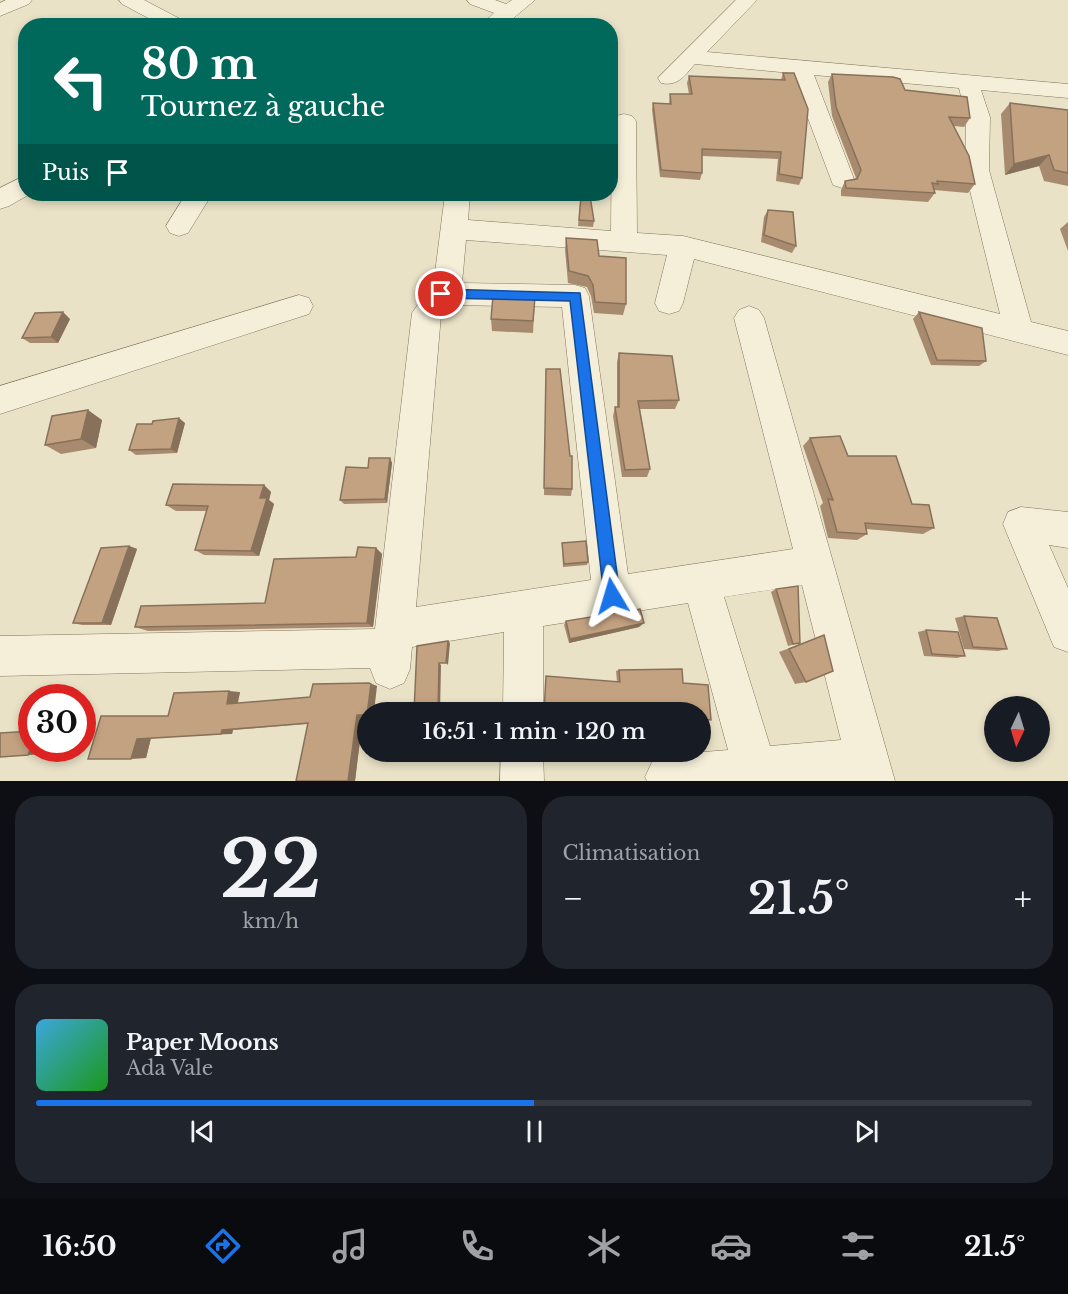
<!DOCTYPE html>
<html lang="fr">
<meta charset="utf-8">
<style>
body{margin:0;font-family:"Libre Baskerville",serif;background:#20242c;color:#f1f3f6;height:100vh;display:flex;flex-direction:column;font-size:22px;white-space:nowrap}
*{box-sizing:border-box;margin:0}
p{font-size:20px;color:#9ea1a6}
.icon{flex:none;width:33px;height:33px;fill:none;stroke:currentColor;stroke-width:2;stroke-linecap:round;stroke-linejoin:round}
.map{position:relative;height:781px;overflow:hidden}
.sheet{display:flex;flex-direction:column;gap:15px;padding:15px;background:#0d0f14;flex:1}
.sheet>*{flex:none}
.top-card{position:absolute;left:18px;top:18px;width:600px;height:183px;border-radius:24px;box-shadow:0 3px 9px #0003;background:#00695c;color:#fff;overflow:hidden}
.needle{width:39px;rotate:184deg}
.buttons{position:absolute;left:984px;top:696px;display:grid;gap:12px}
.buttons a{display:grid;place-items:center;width:66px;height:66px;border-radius:50%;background:#171b24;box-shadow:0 3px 9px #0003;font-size:30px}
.speed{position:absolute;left:18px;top:684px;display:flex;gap:12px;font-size:30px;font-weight:700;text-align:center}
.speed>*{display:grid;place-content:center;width:78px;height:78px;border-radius:50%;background:#171b24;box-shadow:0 3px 9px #0003;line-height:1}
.speed .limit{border:9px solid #d22;background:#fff;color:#111}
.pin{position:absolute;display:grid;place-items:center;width:51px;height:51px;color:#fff;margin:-26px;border:3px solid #fff;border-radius:50%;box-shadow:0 2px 6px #0007}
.me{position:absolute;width:66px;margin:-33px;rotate:353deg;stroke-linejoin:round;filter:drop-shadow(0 0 4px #0008)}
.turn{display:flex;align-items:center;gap:21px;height:126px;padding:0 24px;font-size:27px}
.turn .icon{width:78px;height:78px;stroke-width:2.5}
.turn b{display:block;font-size:42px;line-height:51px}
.then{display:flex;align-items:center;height:57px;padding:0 24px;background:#0003;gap:12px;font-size:22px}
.big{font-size:45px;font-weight:600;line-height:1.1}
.sheet .tile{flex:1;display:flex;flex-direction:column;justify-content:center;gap:9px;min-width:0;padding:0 21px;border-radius:24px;background:#20242c}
.sheet .dial{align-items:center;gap:0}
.dial b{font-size:78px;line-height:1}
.song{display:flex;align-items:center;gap:18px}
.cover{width:72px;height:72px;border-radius:9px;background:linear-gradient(135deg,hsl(200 70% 55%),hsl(120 70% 35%))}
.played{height:6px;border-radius:3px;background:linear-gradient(90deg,#1a73e8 50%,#363941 50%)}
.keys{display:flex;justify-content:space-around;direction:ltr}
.heat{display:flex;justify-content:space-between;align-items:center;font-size:33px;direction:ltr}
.sheet .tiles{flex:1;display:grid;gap:15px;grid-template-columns:1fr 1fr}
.tile:last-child{grid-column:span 2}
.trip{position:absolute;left:357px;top:702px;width:354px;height:60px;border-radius:30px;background:#171b24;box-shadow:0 3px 9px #0003;font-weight:600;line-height:60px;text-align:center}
.tab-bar{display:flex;height:96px;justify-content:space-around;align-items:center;background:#090b0e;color:#9ea1a6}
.tab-bar .icon{width:42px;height:42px}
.tab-bar .active{color:#1a73e8}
.tab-bar b{font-size:27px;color:#f1f3f6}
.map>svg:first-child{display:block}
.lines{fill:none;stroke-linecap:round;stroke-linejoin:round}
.street-casing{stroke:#83755e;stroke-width:1}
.street{fill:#f5efda;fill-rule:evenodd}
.wall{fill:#a88b6f}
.shaded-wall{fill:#88715a}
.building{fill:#c3a281;stroke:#88715a;stroke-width:1.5}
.route{fill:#1a73e8;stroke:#114b97;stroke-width:1.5}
</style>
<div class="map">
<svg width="1068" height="781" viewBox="0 0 1068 781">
<rect width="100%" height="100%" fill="#e9e2c7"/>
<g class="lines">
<defs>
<g id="street">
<path d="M6,0H32L29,4L0,16V3Z"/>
<path d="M119,0H144L186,22L189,26H163L122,4Z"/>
<path d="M467,0H495L506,4L512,0H535L504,26H480L494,13L470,4Z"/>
<path d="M736,0H757L707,52L1068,84V98L981,90L990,117L989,170L1031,322L1068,331V355L694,259L683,303L679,311L669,314L659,311L655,303L667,255L466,240L462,283L575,285L585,288L589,296L628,574L793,549L734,318L739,310L749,306L759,310L764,318L895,781H647L645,777L652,762L667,755L728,750L688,603L543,626V712H503L504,632L412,647L410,669L404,683L390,689L376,683L370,668L0,676V636L375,629L412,313L434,281L445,194H470L468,220L611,231L612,121L616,116L624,114L632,116L636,121L637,233L683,236L1000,314L965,170L966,117L959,88L814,75L854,179L851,185L842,188L833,185L791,73L695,64C685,75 678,87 661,83L658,78ZM448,305L562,307L591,580L416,607L441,315ZM802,585L841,740L770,746L724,597Z"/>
<path d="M26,175V194H30L9,206L0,209V188Z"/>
<path d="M186,194H212L188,233L179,236L170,233L166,226Z"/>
<path d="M299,295L309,298L313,306L309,314L0,414V386Z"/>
<path d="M1021,507L1068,512V548L1049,545L1068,588V652L1054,647L1003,524L1008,512Z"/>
<path d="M501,752H543L544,781H500Z"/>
</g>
</defs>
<use href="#street" class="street-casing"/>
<use href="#street" class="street"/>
</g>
<g class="wall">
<path d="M783,73L802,178L799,185L776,181L778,159L702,156V173L700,180L660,177L652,110L653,103L669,104L670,94H689L687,83L689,76L781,80Z"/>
<path d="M832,74L905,90L970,118L964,127L954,126L975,184L968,193L934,190L935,193L928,202L841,196V190L845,181L856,178L832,116L828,82Z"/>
<path d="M1010,103L1068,110V186L1044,181L1039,166L1005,175L1001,114Z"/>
<path d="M581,196L594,221L593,227L578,226Z"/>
<path d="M768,210L796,246L792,253L761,242L764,217Z"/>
<path d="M1068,222V251L1060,229Z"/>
<path d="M566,238L599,256L626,304L623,315L594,313L591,296L587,287L568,283L565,250Z"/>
<path d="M535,297L533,333L492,331L491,319Z"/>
<path d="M919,312L986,361L979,366L931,365L913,319Z"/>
<path d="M70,319L58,343H30L22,338Z"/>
<path d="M619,353L679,400L675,409H640L650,469L647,477H622L613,416L615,407H617V362Z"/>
<path d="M546,369L572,489L571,496L544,495Z"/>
<path d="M102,420L96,448L61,454L45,445Z"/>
<path d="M185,423L177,453L136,455L129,450L152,424Z"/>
<path d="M810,438L848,456L934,528L923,534L866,529L867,534L857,540L828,538L820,506L823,503L803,446Z"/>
<path d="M390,458L392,463L387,503L344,504L340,500L368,468Z"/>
<path d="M264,485L271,492L269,500L274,504L259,556L204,555L195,550L207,511H176L166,505Z"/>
<path d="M562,543L588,562L587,565L563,567Z"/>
<path d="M129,546L137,549L111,625H82L73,623Z"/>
<path d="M376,548L382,554L373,627L148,631L135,627L265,603L356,557Z"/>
<path d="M776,589L800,643L788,646L771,592Z"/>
<path d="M964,616L1007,649L998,651L964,649L955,618Z"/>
<path d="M566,621L639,627L569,643L564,625Z"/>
<path d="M926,630L965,656L957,658L924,656L918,632Z"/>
<path d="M824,635L806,682L795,684L779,652Z"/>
<path d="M619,670L683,683L711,720H700V712H544L617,682L616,671Z"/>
<path d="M369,683L377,686L368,712V716H363L355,781H296L308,724L233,730L232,734L151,738L146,758L88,759L168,716L240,692L238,703L310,697Z"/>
</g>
<g class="shaded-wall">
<path d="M1049,155L1039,166L1005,175L1014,164Z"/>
<path d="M63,312L70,319L58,343L51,337Z"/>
<path d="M88,410L102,420L96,448L81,439Z"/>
<path d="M179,418L185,423L177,453L171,449Z"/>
<path d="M390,458L392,463L387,503L385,499Z"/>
<path d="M264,485L271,492L269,500L274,504L259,556L251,551L260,498Z"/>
<path d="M129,546L137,549L111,625L102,623Z"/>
<path d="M376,548L382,554L373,627L367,623Z"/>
<path d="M644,623L639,627L569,643L570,639Z"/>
<path d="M448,641L450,643L448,665L446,663Z"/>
<path d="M439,663L441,665L440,712H438Z"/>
<path d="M371,684L377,686L374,712H368Z"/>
<path d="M229,691L240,692L237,705L227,704Z"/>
<path d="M357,715L363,716L355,781H348Z"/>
<path d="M222,730H233L232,734H221Z"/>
<path d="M151,738L146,758L131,759L137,739Z"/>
<path d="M32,745V748H47L45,754L28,755Z"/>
</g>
<g class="building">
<path d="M783,73H794L808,109L802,178L779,174L781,152L702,149V173L661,170L653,103L671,104L670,94H692L689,76L785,80Z"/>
<path d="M832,74L893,77L900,79L905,90L967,97L970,118L949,117L969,156L975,184L937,181L938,184L932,183L935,193L846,188L845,181L857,179L861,170L836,107Z"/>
<path d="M1010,103L1068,110V173L1054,170L1049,155L1014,164Z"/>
<path d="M581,196H590L594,221L579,220Z"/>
<path d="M768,210L793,212L796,246L764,235Z"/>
<path d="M566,238L597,240L599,256L626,258V304L595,302L593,285L588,276L569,271Z"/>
<path d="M493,296L535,297L533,321L491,319Z"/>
<path d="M63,312L51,337L22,338L35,313Z"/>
<path d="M919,312L982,328L986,361L937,360Z"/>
<path d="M619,353L672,356L679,400L638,401L650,469L625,470L615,407H619Z"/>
<path d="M546,369H560L570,456H572V489L544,488Z"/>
<path d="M88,410L81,439L45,445L52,416Z"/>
<path d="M179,418L171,449L129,450L137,424H152L153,421Z"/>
<path d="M840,436L848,456H896L912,504L929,505L934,528L865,523L867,534L837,532L828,499L833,500L810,438Z"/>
<path d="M369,458H390L385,499L340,500L346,467L368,468Z"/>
<path d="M173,484L264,485L260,498H267L251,551L195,550L208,506L166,505Z"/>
<path d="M586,541L588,562L564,564L562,543Z"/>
<path d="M129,546L102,623H73L101,548Z"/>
<path d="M358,547L376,548L367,623L135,627L141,606L265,603L274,559L356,557Z"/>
<path d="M798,586L800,643L793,644L776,589Z"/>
<path d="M640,609L644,623L570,639L566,621Z"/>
<path d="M964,616L997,618L1007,649L973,647Z"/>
<path d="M926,630L958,632L965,656L932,654Z"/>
<path d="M824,635L833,671L806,682L789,649Z"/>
<path d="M448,641L446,663H439L438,712H414L417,646Z"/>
<path d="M682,669L683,683L708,685L711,720L700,719V712H544L546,676L620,682L619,670Z"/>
<path d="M369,683L371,684L367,715H357L348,781H296L308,723L222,730L221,734L137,739L131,759H88L101,716H168L174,693L229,691L227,704L310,697L313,684Z"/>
<path d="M32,731V745L28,755L0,757V733Z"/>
</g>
<path class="route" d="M441,289L580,293L620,596L617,601L612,604L606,601L604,596L570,301L441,298L434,294Z"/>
</svg>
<div class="buttons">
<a><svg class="needle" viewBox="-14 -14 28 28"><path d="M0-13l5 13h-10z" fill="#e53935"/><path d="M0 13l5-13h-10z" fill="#9ea1a6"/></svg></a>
</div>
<div class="speed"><div class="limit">30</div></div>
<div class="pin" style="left:441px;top:294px;background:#d93025"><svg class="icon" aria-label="arrive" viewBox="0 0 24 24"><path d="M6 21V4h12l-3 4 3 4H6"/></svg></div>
<svg class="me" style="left:612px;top:596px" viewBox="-20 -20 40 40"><path d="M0-17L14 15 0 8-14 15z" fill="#1a73e8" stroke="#fff" stroke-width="4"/></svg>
<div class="trip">16:51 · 1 min · 120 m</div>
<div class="top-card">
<div class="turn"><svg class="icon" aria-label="left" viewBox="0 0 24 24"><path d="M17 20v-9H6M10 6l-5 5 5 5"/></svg><div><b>80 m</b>Tournez à gauche</div></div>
<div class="then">Puis<svg class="icon" aria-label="arrive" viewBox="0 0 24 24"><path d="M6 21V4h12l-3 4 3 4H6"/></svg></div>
</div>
</div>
<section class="sheet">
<div class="tiles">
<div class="tile dial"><b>22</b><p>km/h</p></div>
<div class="tile"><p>Climatisation</p>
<div class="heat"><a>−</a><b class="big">21.5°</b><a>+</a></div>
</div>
<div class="tile">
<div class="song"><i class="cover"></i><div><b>Paper Moons</b><p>Ada Vale</p></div></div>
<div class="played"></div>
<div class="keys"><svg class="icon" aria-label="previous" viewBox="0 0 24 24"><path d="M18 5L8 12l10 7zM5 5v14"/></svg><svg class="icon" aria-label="pause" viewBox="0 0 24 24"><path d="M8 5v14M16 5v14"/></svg><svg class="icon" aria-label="next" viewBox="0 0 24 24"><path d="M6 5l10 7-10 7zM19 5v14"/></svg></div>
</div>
</div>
</section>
<nav class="tab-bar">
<b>16:50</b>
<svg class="icon active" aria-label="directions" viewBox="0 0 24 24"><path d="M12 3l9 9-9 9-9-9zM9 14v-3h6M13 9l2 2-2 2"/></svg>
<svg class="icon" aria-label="music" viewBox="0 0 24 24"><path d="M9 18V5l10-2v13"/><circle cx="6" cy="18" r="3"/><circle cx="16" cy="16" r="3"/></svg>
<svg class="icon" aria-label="phone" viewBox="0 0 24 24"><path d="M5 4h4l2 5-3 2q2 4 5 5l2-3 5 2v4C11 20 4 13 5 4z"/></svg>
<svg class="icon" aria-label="climate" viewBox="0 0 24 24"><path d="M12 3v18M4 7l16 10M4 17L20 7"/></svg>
<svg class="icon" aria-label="car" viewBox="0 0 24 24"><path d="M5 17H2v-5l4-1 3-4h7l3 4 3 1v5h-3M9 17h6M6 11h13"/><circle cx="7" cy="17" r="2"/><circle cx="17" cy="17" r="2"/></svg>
<svg class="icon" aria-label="filters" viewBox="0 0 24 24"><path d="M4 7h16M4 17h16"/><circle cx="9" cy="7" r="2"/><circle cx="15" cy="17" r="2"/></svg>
<b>21.5°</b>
</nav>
